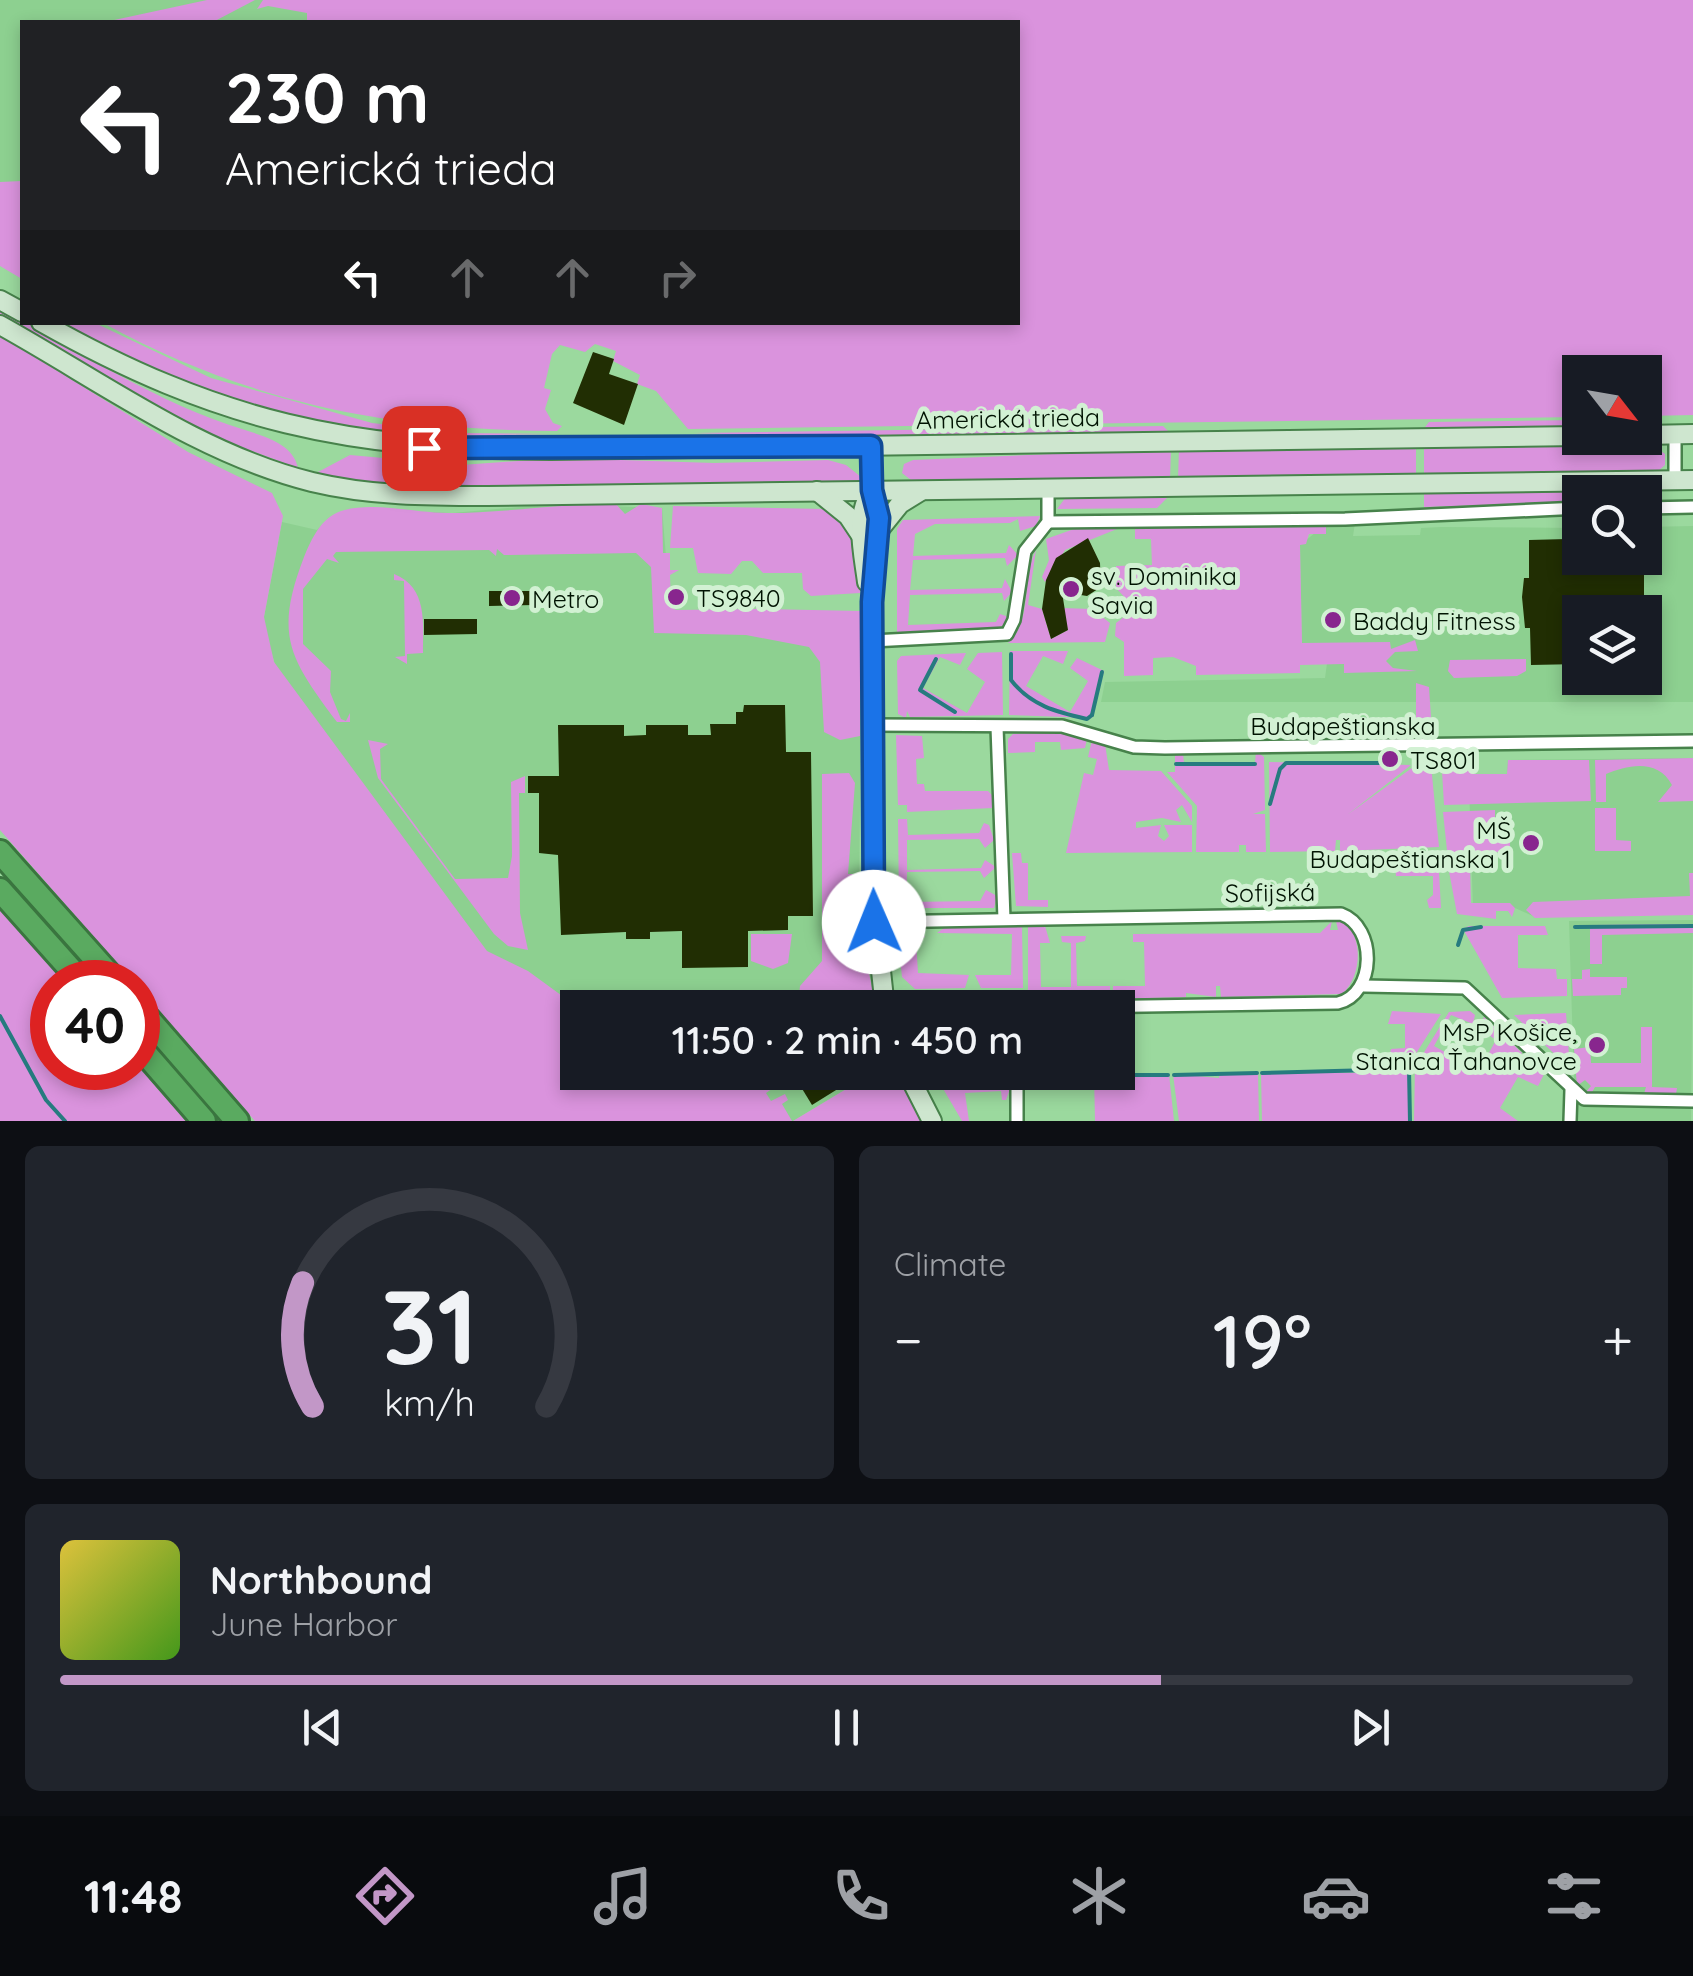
<!DOCTYPE html>
<meta charset="utf-8">
<style>
body{margin:0;font-family:Quicksand,sans-serif;background:#20242c;color:#f1f3f6;height:100vh;display:flex;flex-direction:column;font-size:38px;white-space:nowrap}
*{box-sizing:border-box;margin:0}
p{font-size:32px;color:#9ea1a6}
.icon{flex:none;width:55px;height:55px;fill:none;stroke:currentColor;stroke-width:2;stroke-linecap:round;stroke-linejoin:round}
.map{position:relative;height:1121px;overflow:hidden}
.side{display:flex;flex-direction:column;gap:25px;padding:25px;background:#0d0f14;flex:1}
.side>*{flex:none}
.hud{position:absolute;left:20px;top:20px;width:1000px;height:305px;border-radius:0px;box-shadow:0 5px 15px #0003;background:#202124;color:#fff;overflow:hidden}
.needle{width:65px;rotate:121deg}
.tools{position:absolute;left:1562px;top:355px;display:grid;gap:20px}
.tools a{display:grid;place-items:center;width:100px;height:100px;border-radius:0px;background:#171b24;box-shadow:0 5px 15px #0003;font-size:50px}
.speed{position:absolute;left:30px;top:960px;display:flex;gap:20px;font-size:50px;font-weight:700;text-align:center}
.speed>*{display:grid;place-content:center;width:130px;height:130px;border-radius:50%;background:#171b24;box-shadow:0 5px 15px #0003;line-height:1}
.speed .limit{border:15px solid #d22;background:#fff;color:#111}
.pin{position:absolute;display:grid;place-items:center;width:85px;height:85px;color:#fff;margin:-42px;border-radius:20px;box-shadow:0 5px 15px #0006}
.me{position:absolute;width:110px;margin:-55px;rotate:359deg;stroke-linejoin:round;filter:drop-shadow(0 0 8px #0008)}
.turn{display:flex;align-items:center;gap:35px;height:210px;padding:0 40px;font-size:45px}
.turn .icon{width:130px;height:130px;stroke-width:2.5}
.turn b{display:block;font-size:70px;line-height:85px}
.lanes{display:flex;align-items:center;height:95px;padding:0 40px;background:#0003;justify-content:center;gap:50px;direction:ltr}
.lanes .off{opacity:.35}
.big{font-size:75px;font-weight:600;line-height:1.1}
.side .tile{flex:1;display:flex;flex-direction:column;justify-content:center;gap:15px;min-width:0;padding:0 35px;border-radius:15px;background:#20242c}
.side .dial{align-items:center;gap:0}
.dial svg{height:260px;overflow:visible;fill:none;stroke:#363941;stroke-width:7;stroke-linecap:round;text-anchor:middle}
.dial text{fill:#f1f3f6;stroke:none}
.song{display:flex;align-items:center;gap:30px}
.cover{width:120px;height:120px;border-radius:15px;background:linear-gradient(135deg,hsl(50 70% 55%),hsl(100 70% 35%))}
.played{height:10px;border-radius:5px;background:linear-gradient(90deg,#c297c7 70%,#363941 70%)}
.keys{display:flex;justify-content:space-around;direction:ltr}
.heat{display:flex;justify-content:space-between;align-items:center;font-size:55px;direction:ltr}
.side .tiles{flex:1;display:grid;gap:25px;grid-template-columns:1fr 1fr}
.tile:last-child{grid-column:span 2}
.trip{position:absolute;left:560px;top:990px;width:575px;height:100px;border-radius:0px;background:#171b24;box-shadow:0 5px 15px #0003;font-weight:600;line-height:100px;text-align:center}
.dock{display:flex;height:160px;justify-content:space-around;align-items:center;background:#090b0e;color:#9ea1a6}
.dock .icon{width:70px;height:70px}
.dock .on{color:#c297c7}
.dock b{font-size:45px;color:#f1f3f6}
.map>svg:first-child{display:block}
.built{fill:#8dd090;fill-rule:evenodd}
.green{fill:#da93dd}
.lines{fill:none;stroke-linecap:round;stroke-linejoin:round}
.stream{stroke:#267b7f;stroke-width:4}
.building{fill:#212e03}
.street-casing{stroke:#47824b;stroke-width:16}
.secondary-casing{stroke:#47824b;stroke-width:22}
.highway-casing{stroke:#3a753f;stroke-width:28}
.street{stroke:#fff;stroke-width:11}
.secondary{stroke:#cee6cf;stroke-width:18}
.highway{stroke:#5aaa60;stroke-width:22}
.route-casing{stroke:#114b97;stroke-width:25}
.route{stroke:#1a73e8;stroke-width:18}
.poi-dot{fill:#88268e;stroke:#d2f1d3;stroke-width:4}
.labels{text-anchor:middle;dominant-baseline:central;stroke-width:10;stroke-linejoin:round;paint-order:stroke}
.street-label{font-size:25px;fill:#001302;stroke:#d2f1d3}
.poi-label{font-size:25px;fill:#001302;stroke:#d2f1d3;text-anchor:start}
</style>
<div class="map">
<svg width="1693" height="1121" viewBox="0 0 1693 1121">
<rect width="100%" height="100%" fill="#9bd99e"/>
<g class="built">
<path d="M0,0H325L331,22H22V198L0,187Z"/>
<path d="M553,504L662,508L671,618L862,616L859,896L876,1007L578,1008L488,961L278,675L263,622L282,522L317,530L332,516L351,509L452,513Z"/>
<path d="M1355,523L1353,536L1420,535L1421,528L1441,527L1580,528V558H1645V527L1693,526V702H1101L1105,682L1325,678L1328,656L1302,644L1300,545L1326,524ZM1580,612H1645V678H1580Z"/>
<path d="M1693,758V913L1535,917L1515,908L1473,909L1469,785L1507,777L1508,760Z"/>
<path d="M1693,920L1691,1121H1570L1571,1090L1564,1082L1574,1080L1569,921Z"/>
<path d="M650,1073H873L793,1121Z"/>
</g>
<g class="green">
<path d="M207,0H255L213,22H105Z"/>
<path d="M263,0H1693V415L1645,416V372H1580V417L688,429L656,391L637,384L640,375L613,361L616,351L595,344L585,352L560,345L552,354L544,388L551,390L545,409L553,423L562,426L557,431C389,430 252,404 103,323L1018,322V22H307V13L268,6L257,9Z"/>
<path d="M22,181V279L0,266V182Z"/>
<path d="M0,308C76,350 159,404 245,430C266,437 293,444 298,468L208,435L0,315Z"/>
<path d="M58,323H95L211,378L372,423L457,433L552,434L391,437L259,409L147,368Z"/>
<path d="M0,335L188,452L272,493L283,516L264,617L274,662L487,951L528,971L565,998L617,1005L578,1008V1072L795,1073L766,1093L771,1101L785,1094L788,1100L782,1104L792,1121H255L0,830Z"/>
<path d="M1580,420V428L1423,430L1429,422Z"/>
<path d="M1163,426L1170,433L859,438L693,433Z"/>
<path d="M1650,443L1665,454V465L1657,472L1424,476V446Z"/>
<path d="M1416,447V476L1178,480L1179,449Z"/>
<path d="M1171,449L1170,480L915,483L902,473L904,464L913,460Z"/>
<path d="M350,455L461,465L560,458L714,463L828,460L846,465L861,477L859,483L404,489L328,478L318,472Z"/>
<path d="M1659,489L1657,501H1645V492H1580V502L1424,507V492Z"/>
<path d="M1169,496L1157,508L1057,509L1066,497Z"/>
<path d="M615,503L625,514L641,504L662,508L663,553H670V570H679L670,575L671,606L676,610L756,609L757,603H763L764,609L860,611V736L840,740L824,732L820,662L809,647L746,635L654,633L651,567L636,553L504,555L497,549L496,556L489,550L336,552L333,556L339,563L327,559L303,589V644L331,671L330,692L341,719L346,721L350,713V722H337C289,658 274,635 304,557C312,538 321,518 341,511C373,501 415,513 448,513C504,513 559,504 615,503Z"/>
<path d="M673,506L824,509C854,526 865,559 860,593L811,596L803,589L802,573H763L752,561H742L731,574L698,573L693,548H670Z"/>
<path d="M1040,516L1036,526L1020,531L1018,519L1010,523L935,524L915,534L913,556L1006,553L1009,545L1018,555L1007,566L1005,558L913,560L910,590L1002,588L1005,579L1012,592L1004,601L1002,593L910,595L908,625L996,622L1000,614L1006,616L1008,622L994,631L897,632V529L903,520Z"/>
<path d="M1326,523V534H1309L1306,544L1300,545L1302,643L1390,642L1391,649L1415,640L1418,651L1395,652L1386,661L1393,668L1417,671L1344,673V664L1300,665V673L1196,675V666L1173,657L1153,658V675L1124,676V642L1115,636L1116,623L1128,614L1130,603L1116,588V566L1152,565L1151,539H1135V527Z"/>
<path d="M1122,527L1065,550L1045,582L1042,577L1049,560L1046,539L1074,529Z"/>
<path d="M1036,550L1028,605L1042,609L1051,639L1068,630L1062,608L1092,609L1110,623L1105,642L1008,643C1033,621 1021,580 1036,550Z"/>
<path d="M394,574C428,587 423,624 423,653L407,654V664L395,657L405,656L404,581L394,580Z"/>
<path d="M1010,651H1068L1063,664L1043,656L1026,686L1070,712L1088,681L1070,668L1077,658L1104,671L1092,718L1009,715Z"/>
<path d="M1002,652L1003,715L910,717L907,711L906,718L898,714L897,661L901,656L966,653L960,665L940,657L923,688L967,713L985,682L967,669L978,653Z"/>
<path d="M1526,659V671L1517,676L1454,678L1448,671L1450,660Z"/>
<path d="M1416,683L1429,687L1432,733L1426,738H1401L1394,731L1416,725Z"/>
<path d="M1061,731L1087,739L1085,748L1061,750L1060,742H1035V752L1008,753V739L1013,734Z"/>
<path d="M896,735L922,736L924,758L916,759L917,784H924L925,791H988L993,796V808L907,812V805H898Z"/>
<path d="M368,740L388,744L380,749L381,779L455,879L508,878L512,856L511,782L525,776V793H519L520,913L528,950L508,946L494,934L378,778Z"/>
<path d="M1092,740L1105,744L1109,770L1161,771L1192,806V822L1182,805L1176,810L1181,822L1162,818L1136,822V828L1161,825L1158,836L1164,841L1169,836L1164,825H1192V852L1066,853L1084,773L1093,775L1097,759L1088,757Z"/>
<path d="M1256,751L1264,757L1265,810L1253,814H1265L1266,852H1246V845H1239V852H1196L1197,806L1167,772H1175V755L1183,754L1184,763H1255Z"/>
<path d="M1441,754L1458,755L1459,765H1472L1473,774H1507L1508,760H1589L1591,801L1444,805Z"/>
<path d="M1693,758V801L1658,802L1672,785C1658,758 1627,765 1606,774V802H1596L1595,760Z"/>
<path d="M1269,762L1411,765L1347,815L1416,765H1431L1439,847L1340,851V840H1336L1335,851L1270,852Z"/>
<path d="M849,773L855,783L848,874H853V896L876,1007L780,1008L785,998L799,996L800,986L822,961V774Z"/>
<path d="M1616,808V840L1631,841V851H1595V808Z"/>
<path d="M1495,810V842H1510V852H1481V861L1448,860L1443,812Z"/>
<path d="M898,819H907L908,835L979,833L984,823L989,825L994,840L985,848L979,839L907,840V870L981,868L985,860L996,867L984,878L980,871L907,872L906,902L980,901L986,890L997,896L994,908H899Z"/>
<path d="M1012,853H1021L1022,863H1028V900H1048V907L1016,906Z"/>
<path d="M1379,854L1438,855L1441,908H1429L1427,900L1433,895V876H1396L1395,867L1377,868Z"/>
<path d="M1470,865L1471,903H1510L1515,908L1512,917L1508,911H1496V919L1457,914L1448,866Z"/>
<path d="M1689,873H1693V915L1535,918L1526,910L1533,902L1690,896Z"/>
<path d="M0,910L64,982H52V1068L138,1066L186,1121H0Z"/>
<path d="M1332,921L1330,930H1338L1336,921L1345,923C1364,939 1361,978 1342,994L1221,997L1220,986H1216V997L1186,993V997L1113,999V986H1145L1144,942H1133V934L1320,933Z"/>
<path d="M1693,924V933L1602,935V964H1590V925Z"/>
<path d="M1028,925L1045,926L1050,943H1040L1041,987H1071V943L1062,942L1061,936H1086L1085,941L1076,943L1077,986H1110V998L1028,999Z"/>
<path d="M947,926H1022L1023,988H981L975,975H1011L1012,934L937,933Z"/>
<path d="M1469,926H1545L1548,935H1518V968L1556,969L1557,979H1567V996L1502,998L1463,929Z"/>
<path d="M916,927L925,937L916,940L918,973L969,975L965,988L915,989L902,977L897,928Z"/>
<path d="M751,934H792L788,963L773,969L751,961Z"/>
<path d="M1590,969V977H1627V988H1621V995L1573,996L1572,979H1582V970Z"/>
<path d="M1392,1011L1441,1014L1410,1063L1388,1064L1391,1049L1405,1048V1024H1388Z"/>
<path d="M1470,1011L1475,1015L1473,1024L1451,1015L1434,1046L1479,1071L1496,1040L1479,1028L1484,1017L1522,1053L1519,1067L1527,1071L1532,1063L1544,1074L1538,1086L1518,1077L1500,1108L1518,1121H1414L1415,1067L1449,1012Z"/>
<path d="M1566,1013L1570,1069L1514,1015Z"/>
<path d="M1641,1027H1652V1087L1677,1088L1676,1094L1643,1097L1646,1087H1595L1590,1096L1585,1093L1591,1086L1585,1080L1577,1086L1574,1049L1590,1047L1591,1063H1641Z"/>
<path d="M1409,1068L1411,1121H1262L1261,1072L1371,1073V1069Z"/>
<path d="M899,1072L922,1121H793L873,1073Z"/>
<path d="M1258,1072L1259,1121H1179L1173,1074L1219,1078L1220,1073Z"/>
<path d="M1094,1074H1169L1174,1121H1095Z"/>
<path d="M1002,1079L1011,1086L1006,1100H1002L1001,1091L965,1093L969,1121H962L938,1080Z"/>
</g>
<g class="lines">
<g class="stream">
<path d="M1011,654V680C1031,706 1057,712 1087,719L1092,715"/>
<path d="M936,659L920,690L955,712"/>
<path d="M1092,715L1102,672"/>
<path d="M1176,764H1255"/>
<path d="M1270,804L1280,769L1286,763H1393"/>
<path d="M1575,927L1693,926"/>
<path d="M1458,945L1463,930L1481,927"/>
<path d="M0,1016L46,1100L65,1121"/>
<path d="M1262,1073L1409,1069L1410,1121"/>
<path d="M1097,1075H1168"/>
<path d="M1174,1075L1257,1073"/>
</g>
</g>
<g class="building">
<path d="M593,352L614,359L609,374L638,384L624,425L573,403Z"/>
<path d="M1580,531V558H1644V612H1580V664L1531,665L1530,628H1525L1522,597L1524,578H1529V540L1567,539L1566,533Z"/>
<path d="M1088,538L1100,563L1101,587L1087,596L1062,592L1068,630L1051,639L1042,609L1046,580L1056,558Z"/>
<path d="M489,591H535V605L489,606Z"/>
<path d="M424,619H477V634L424,635Z"/>
<path d="M744,705H785L786,752H811L813,916H788V930L748,931V967L682,968V931L650,932V939H626V932L561,935L558,855L539,853V793H528V776H559L558,725H624V736L646,735V725H688V735H711L710,724H736V712H743Z"/>
<path d="M824,1072H865L812,1105L801,1087Z"/>
</g>
<g class="lines">
<defs>
<g id="street">
<path d="M1675,435V481"/>
<path d="M1645,508L1693,507"/>
<path d="M1048,522L1345,519L1580,508"/>
<path d="M872,641L1007,634L1014,620L1025,551L1048,522V489"/>
<path d="M872,725L1062,726L1134,747L1165,748L1693,741"/>
<path d="M997,727L1004,919"/>
<path d="M874,922L1341,914C1377,927 1376,994 1338,1003L1019,1008"/>
<path d="M1364,986L1465,988L1584,1099L1693,1101"/>
<path d="M908,1075L988,1072"/>
<path d="M1017,1121V1072"/>
<path d="M1570,1121L1571,1090"/>
</g>
<g id="secondary">
<path d="M0,300L22,312"/>
<path d="M41,322C218,422 349,450 551,450L1580,436"/>
<path d="M0,325C101,381 199,454 312,482C370,496 428,496 487,496L1693,480"/>
<path d="M1645,435L1693,434"/>
<path d="M871,446L872,490L879,518L872,602L873,896L885,1008"/>
<path d="M817,491L848,516L862,537"/>
<path d="M879,530L900,504L921,491"/>
<path d="M867,582C863,551 854,517 872,490"/>
<path d="M907,1072L932,1121"/>
</g>
<g id="highway">
<path d="M0,852L116,982"/>
<path d="M0,890L82,982"/>
<path d="M138,1007L237,1121"/>
<path d="M138,1045L204,1121"/>
</g>
</defs>
<use href="#street" class="street-casing"/>
<use href="#secondary" class="secondary-casing"/>
<use href="#highway" class="highway-casing"/>
<use href="#street" class="street"/>
<use href="#secondary" class="secondary"/>
<use href="#highway" class="highway"/>
</g>
<g class="lines">
<defs>
<path id="route" d="M424,448L871,446L872,490L879,518L872,602L874,922"/>
</defs>
<use href="#route" class="route-casing"/>
<use href="#route" class="route"/>
</g>
<g class="poi-dot">
<circle cx="1071" cy="589" r="10"/>
<circle cx="676" cy="597" r="10"/>
<circle cx="512" cy="598" r="10"/>
<circle cx="1333" cy="620" r="10"/>
<circle cx="1390" cy="759" r="10"/>
<circle cx="1531" cy="843" r="10"/>
<circle cx="1597" cy="1045" r="10"/>
</g>
<g class="labels">
<g class="street-label">
<text transform="translate(1008 418) rotate(-1)">Americká trieda</text>
<text x="1343" y="725">Budapeštianska</text>
<text transform="translate(1270 892) rotate(-1)">Sofijská</text>
</g>
<g class="poi-label">
<text x="1091" y="575">sv. Dominika<tspan x="1091" dy="29">Savia</tspan></text>
<text x="696" y="597">TS9840</text>
<text x="532" y="598">Metro</text>
<text x="1353" y="620">Baddy Fitness</text>
<text x="1410" y="759">TS801</text>
<text x="1511" y="829" text-anchor="end">MŠ<tspan x="1511" dy="29">Budapeštianska 1</tspan></text>
<text x="1577" y="1031" text-anchor="end">MsP Košice,<tspan x="1577" dy="29">Stanica Ťahanovce</tspan></text>
</g>
</g>
</svg>
<div class="tools">
<a><svg class="needle" viewBox="-14 -14 28 28"><path d="M0-13l5 13h-10z" fill="#e53935"/><path d="M0 13l5-13h-10z" fill="#9ea1a6"/></svg></a>
<a><svg class="icon" aria-label="search" viewBox="0 0 24 24"><circle cx="10" cy="10" r="6"/><path d="M15 15l6 6"/></svg></a>
<a><svg class="icon" aria-label="layers" viewBox="0 0 24 24"><path d="M12 4l9 5-9 5-9-5zM3 14l9 5 9-5"/></svg></a>
</div>
<div class="speed"><div class="limit">40</div></div>
<div class="pin" style="left:424px;top:448px;background:#d93025"><svg class="icon" aria-label="arrive" viewBox="0 0 24 24"><path d="M6 21V4h12l-3 4 3 4H6"/></svg></div>
<svg class="me" style="left:874px;top:922px" viewBox="-20 -20 40 40"><circle r="19" fill="#fff"/><path d="M0-13L10 11 0 6-10 11z" fill="#1a73e8"/></svg>
<div class="trip">11:50 · 2 min · 450 m</div>
<div class="hud">
<div class="turn"><svg class="icon" aria-label="left" viewBox="0 0 24 24"><path d="M17 20v-9H6M10 6l-5 5 5 5"/></svg><div><b>230 m</b>Americká trieda</div></div>
<div class="lanes"><svg class="icon" aria-label="left" viewBox="0 0 24 24"><path d="M17 20v-9H6M10 6l-5 5 5 5"/></svg><svg class="icon off" aria-label="ahead" viewBox="0 0 24 24"><path d="M12 20V5M6 11l6-6 6 6"/></svg><svg class="icon off" aria-label="ahead" viewBox="0 0 24 24"><path d="M12 20V5M6 11l6-6 6 6"/></svg><svg class="icon off" aria-label="right" viewBox="0 0 24 24"><path d="M7 20v-9h11M14 6l5 5-5 5"/></svg></div>
</div>
</div>
<section class="side">
<div class="tiles">
<div class="tile dial"><svg viewBox="0 0 100 80">
<path d="M14 69A42 42 0 1 1 86 69"/>
<path d="M14 69A42 42 0 0 1 11 31" stroke="#c297c7"/>
<text x="50" y="56" font-size="32" font-weight="700">31</text>
<text x="50" y="72" font-size="11">km/h</text>
</svg></div>
<div class="tile"><p>Climate</p>
<div class="heat"><a>−</a><b class="big">19°</b><a>+</a></div>
</div>
<div class="tile">
<div class="song"><i class="cover"></i><div><b>Northbound</b><p>June Harbor</p></div></div>
<div class="played"></div>
<div class="keys"><svg class="icon" aria-label="previous" viewBox="0 0 24 24"><path d="M18 5L8 12l10 7zM5 5v14"/></svg><svg class="icon" aria-label="pause" viewBox="0 0 24 24"><path d="M8 5v14M16 5v14"/></svg><svg class="icon" aria-label="next" viewBox="0 0 24 24"><path d="M6 5l10 7-10 7zM19 5v14"/></svg></div>
</div>
</div>
</section>
<nav class="dock">
<b>11:48</b>
<svg class="icon on" aria-label="directions" viewBox="0 0 24 24"><path d="M12 3l9 9-9 9-9-9zM9 14v-3h6M13 9l2 2-2 2"/></svg>
<svg class="icon" aria-label="music" viewBox="0 0 24 24"><path d="M9 18V5l10-2v13"/><circle cx="6" cy="18" r="3"/><circle cx="16" cy="16" r="3"/></svg>
<svg class="icon" aria-label="phone" viewBox="0 0 24 24"><path d="M5 4h4l2 5-3 2q2 4 5 5l2-3 5 2v4C11 20 4 13 5 4z"/></svg>
<svg class="icon" aria-label="climate" viewBox="0 0 24 24"><path d="M12 3v18M4 7l16 10M4 17L20 7"/></svg>
<svg class="icon" aria-label="car" viewBox="0 0 24 24"><path d="M5 17H2v-5l4-1 3-4h7l3 4 3 1v5h-3M9 17h6M6 11h13"/><circle cx="7" cy="17" r="2"/><circle cx="17" cy="17" r="2"/></svg>
<svg class="icon" aria-label="filters" viewBox="0 0 24 24"><path d="M4 7h16M4 17h16"/><circle cx="9" cy="7" r="2"/><circle cx="15" cy="17" r="2"/></svg>
</nav>
